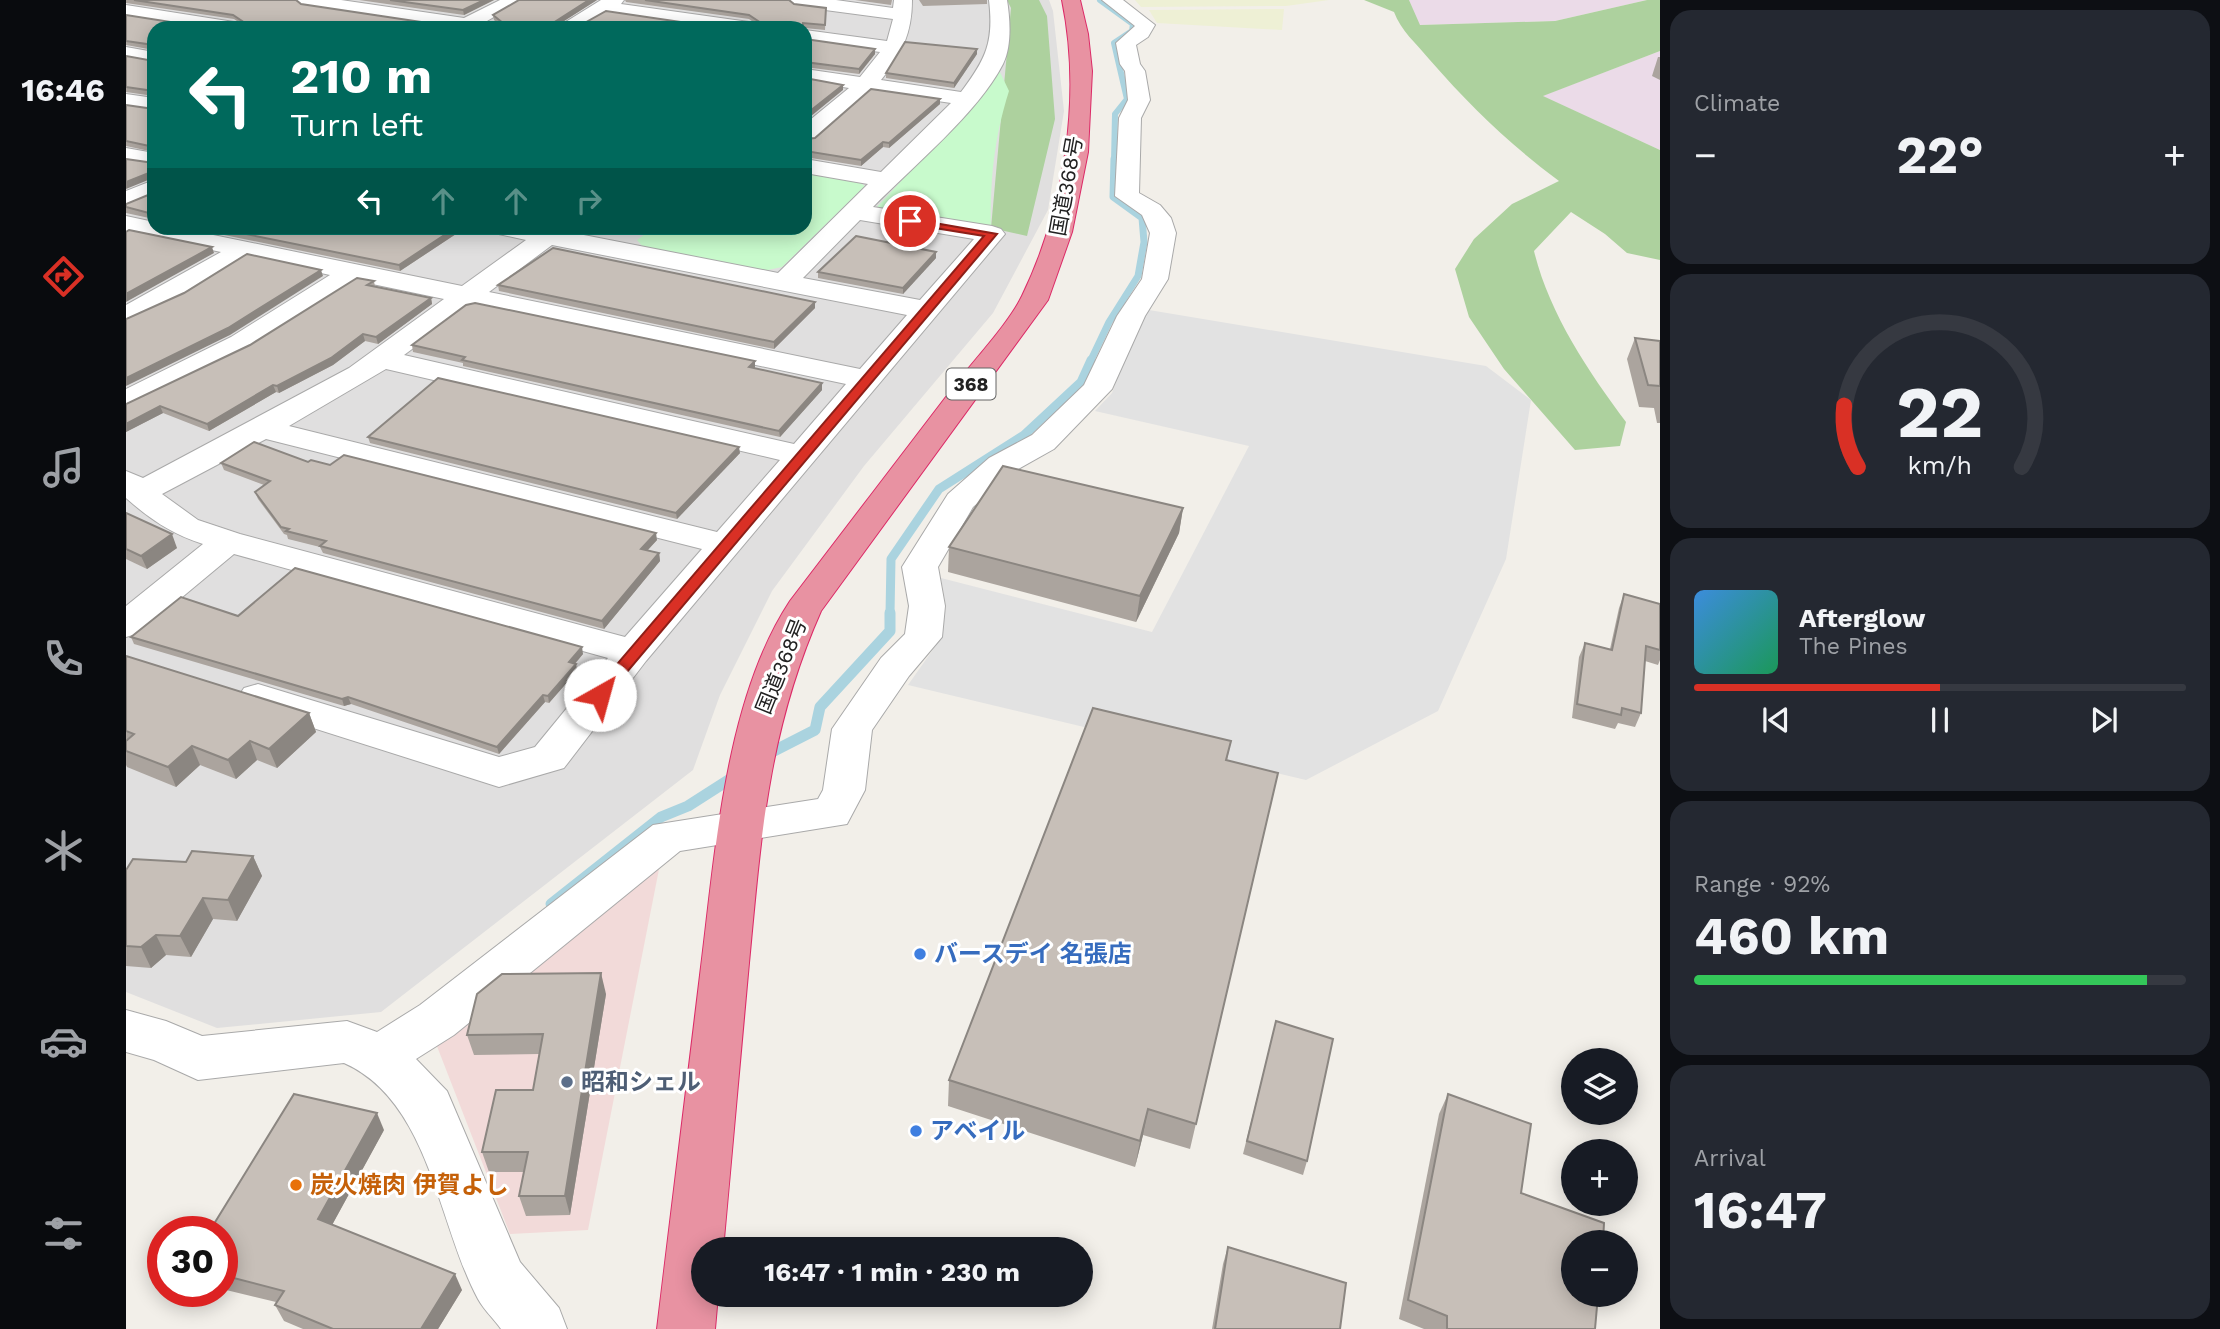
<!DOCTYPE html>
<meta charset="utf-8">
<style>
body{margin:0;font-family:"Work Sans","Noto Sans JP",sans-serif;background:#242831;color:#f1f3f6;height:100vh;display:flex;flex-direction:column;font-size:26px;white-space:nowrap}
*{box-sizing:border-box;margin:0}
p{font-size:23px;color:#9ea1a6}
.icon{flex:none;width:38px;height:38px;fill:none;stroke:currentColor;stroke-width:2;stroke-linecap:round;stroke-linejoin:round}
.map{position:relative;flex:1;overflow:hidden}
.drawer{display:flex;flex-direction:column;gap:10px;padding:10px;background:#0d0f14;width:560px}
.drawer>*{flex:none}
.banner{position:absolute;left:21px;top:21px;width:665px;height:214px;border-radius:21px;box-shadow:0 4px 18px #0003;background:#00695c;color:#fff;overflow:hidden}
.buttons{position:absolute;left:1435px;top:1048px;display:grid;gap:14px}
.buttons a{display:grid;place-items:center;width:77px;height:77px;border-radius:50%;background:#171b24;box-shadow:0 4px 18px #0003;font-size:35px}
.speed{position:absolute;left:21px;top:1216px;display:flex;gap:14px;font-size:35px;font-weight:700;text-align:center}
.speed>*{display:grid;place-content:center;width:91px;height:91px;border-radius:50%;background:#171b24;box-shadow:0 4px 18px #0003;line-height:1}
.speed .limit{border:10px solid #d22;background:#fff;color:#111}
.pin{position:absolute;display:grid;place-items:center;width:60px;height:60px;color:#fff;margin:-30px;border:4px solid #fff;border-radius:50%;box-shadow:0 2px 7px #0007}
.me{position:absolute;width:77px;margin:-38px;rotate:38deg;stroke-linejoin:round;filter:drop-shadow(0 0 5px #0008)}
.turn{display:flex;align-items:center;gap:24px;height:147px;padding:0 28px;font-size:32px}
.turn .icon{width:91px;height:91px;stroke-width:2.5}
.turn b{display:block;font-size:49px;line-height:60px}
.lanes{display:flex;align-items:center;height:66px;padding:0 28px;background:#0003;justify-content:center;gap:35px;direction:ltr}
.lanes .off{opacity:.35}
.big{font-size:52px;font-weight:700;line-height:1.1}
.drawer .widget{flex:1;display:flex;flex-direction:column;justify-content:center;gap:10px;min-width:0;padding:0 24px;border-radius:21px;background:#242831}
.drawer .dial{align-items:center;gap:0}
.dial svg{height:182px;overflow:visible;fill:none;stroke:#363941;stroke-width:7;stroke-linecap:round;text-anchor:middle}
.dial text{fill:#f1f3f6;stroke:none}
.song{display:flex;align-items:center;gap:21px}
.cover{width:84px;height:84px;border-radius:10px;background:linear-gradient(135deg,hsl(210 70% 55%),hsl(150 70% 35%))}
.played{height:7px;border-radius:4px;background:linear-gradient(90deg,#d93025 50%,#363941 50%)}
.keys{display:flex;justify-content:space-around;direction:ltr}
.heat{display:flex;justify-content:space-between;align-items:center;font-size:38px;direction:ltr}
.charge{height:10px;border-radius:5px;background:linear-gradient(90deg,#34c759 92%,#363941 0)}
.trip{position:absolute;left:565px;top:1237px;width:402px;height:70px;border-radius:35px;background:#171b24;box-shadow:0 4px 18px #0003;font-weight:700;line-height:70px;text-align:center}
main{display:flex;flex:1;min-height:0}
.tab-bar{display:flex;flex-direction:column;width:126px;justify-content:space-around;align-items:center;background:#090b0e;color:#9ea1a6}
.tab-bar .icon{width:49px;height:49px}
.tab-bar .on{color:#d93025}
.tab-bar b{font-size:32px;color:#f1f3f6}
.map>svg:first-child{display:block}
.residential{fill:#e0dfdf;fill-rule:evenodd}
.commercial{fill:#f2dad9}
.industrial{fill:#ebdbe8}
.farmland{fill:#eef0d5}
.forest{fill:#add19e}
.park{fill:#c8facc}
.parking{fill:#e2e2e2}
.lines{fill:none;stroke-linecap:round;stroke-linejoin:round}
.stream-far3{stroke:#aad3df;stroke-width:6}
.stream-far2{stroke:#aad3df;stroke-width:7}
.stream-far1{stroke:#aad3df;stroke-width:9}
.stream{stroke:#aad3df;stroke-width:11}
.minor-casing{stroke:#a9a9a9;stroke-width:2}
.highway-casing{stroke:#dc2a67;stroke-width:2}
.minor{fill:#fff;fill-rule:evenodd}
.highway{fill:#e892a2;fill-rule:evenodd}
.wall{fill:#aba49e}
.shaded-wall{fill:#8b8681}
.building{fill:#c7bfb8;stroke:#8b8681;stroke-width:2}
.route{fill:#d93025;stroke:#8d1f18;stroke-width:2}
.shop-dot{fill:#3f7fe0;stroke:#fff;stroke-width:2.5}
.service-dot{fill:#5c6f8a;stroke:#fff;stroke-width:2.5}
.food-dot{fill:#e8710a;stroke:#fff;stroke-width:2.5}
.labels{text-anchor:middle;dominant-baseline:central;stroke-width:6;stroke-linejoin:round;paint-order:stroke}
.shield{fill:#fff;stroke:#646464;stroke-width:2}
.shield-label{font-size:19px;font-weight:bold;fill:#222}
.street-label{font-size:21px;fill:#222;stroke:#fff}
.near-shop-label{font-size:24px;font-weight:bold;fill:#366cbe;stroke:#fff;text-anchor:start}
.near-service-label{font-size:24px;font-weight:bold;fill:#4e5e75;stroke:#fff;text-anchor:start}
.near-food-label{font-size:24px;font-weight:bold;fill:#c56008;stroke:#fff;text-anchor:start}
</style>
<main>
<nav class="tab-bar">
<b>16:46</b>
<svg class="icon on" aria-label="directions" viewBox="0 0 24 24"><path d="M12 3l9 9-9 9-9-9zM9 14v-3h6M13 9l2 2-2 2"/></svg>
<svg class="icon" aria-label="music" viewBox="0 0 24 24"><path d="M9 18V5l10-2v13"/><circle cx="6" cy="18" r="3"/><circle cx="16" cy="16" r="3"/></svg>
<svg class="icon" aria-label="phone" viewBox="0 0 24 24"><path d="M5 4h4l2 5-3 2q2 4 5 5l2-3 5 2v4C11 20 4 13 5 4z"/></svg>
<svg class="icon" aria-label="climate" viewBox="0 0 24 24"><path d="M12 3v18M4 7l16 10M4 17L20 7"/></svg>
<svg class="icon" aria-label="car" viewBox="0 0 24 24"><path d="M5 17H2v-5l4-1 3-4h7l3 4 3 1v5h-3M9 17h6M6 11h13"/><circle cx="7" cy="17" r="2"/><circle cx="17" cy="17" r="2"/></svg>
<svg class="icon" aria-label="filters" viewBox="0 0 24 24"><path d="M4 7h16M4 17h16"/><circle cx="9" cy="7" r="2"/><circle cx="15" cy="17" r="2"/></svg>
</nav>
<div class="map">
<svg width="1534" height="1329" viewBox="0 0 1534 1329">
<rect width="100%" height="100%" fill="#f2efe9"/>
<path class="residential" d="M0,0H923L927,11L938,111L922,210L867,313L738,466L646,591L594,695L567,770L255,1012L91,1028L0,992ZM28,28H679V228H28Z"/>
<path class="commercial" d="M536,854L462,1230L384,1234L307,1036Z"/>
<g class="industrial">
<path d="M1283,0H1521L1429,21L1293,25Z"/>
<path d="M1534,51V150L1416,96Z"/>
</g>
<g class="farmland">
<path d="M1009,0H1203L1160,6L1015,7Z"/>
<path d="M1158,9L1156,30L1031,23L1023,10Z"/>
</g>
<g class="forest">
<path d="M881,0H913L921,16L929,119L901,236L865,228L885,8Z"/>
<path d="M1238,0H1283L1294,25L1429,21L1521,0H1534V51L1417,96L1534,150V260L1501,253L1479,234L1445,212L1408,251C1423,313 1462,371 1500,422L1494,446L1449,450L1378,369L1343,317L1329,269L1348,239L1386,204L1433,181C1381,142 1346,108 1303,59C1290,43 1275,31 1268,12Z"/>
</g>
<g class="park">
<path d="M873,70L883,91C868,138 864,180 865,228L750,208L844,107Z"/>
<path d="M679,170L728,179L739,186L656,267L637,271L517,247L511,240L527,228H679Z"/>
</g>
<path class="parking" d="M1017,309L1360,366L1405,400L1380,559L1312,711L1180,780L782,685L813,641L820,607L815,578L1026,632L1123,446L969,411L986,393Z"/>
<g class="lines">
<path class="stream-far3" d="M974,0L1007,24L1006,31L988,43L1001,99L989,114L988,161"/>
<path class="stream-far2" d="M964,362L983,322L1012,276L1018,242L1016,218L987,197L988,159"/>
<path class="stream-far1" d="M764,614L765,559L813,489L898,435L955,382L965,360"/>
<g class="stream">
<path d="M640,755L689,730L694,707L764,631V613"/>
<path d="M425,904L535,817L562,806L612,774"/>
</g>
<defs>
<g id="minor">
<path d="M168,0H215L338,18L374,0H397L361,21L372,24L375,28H323L177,6Z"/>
<path d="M475,0H498L495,4L623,22L633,28H582L480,13L454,28H430Z"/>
<path d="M660,0H710L767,8L768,0H786C786,33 776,54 755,80L835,92C860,59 868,42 863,0H881C884,19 886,46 877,64C852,113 786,167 747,207L866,226L875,229L879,234L520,661L438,768L373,787L118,706L112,697L118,688L132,684L373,757L409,747L482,658L108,554L13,633L0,637V606L77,544C46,534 25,520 0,498V471L17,478L223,368L318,299L232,281L125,349L0,410V389L105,337L204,275L122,257L59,297L0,324V305L95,252L0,232V216L28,222V228H53L336,286L400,240L368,233L365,228H422L652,273L742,184L679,173V159L755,172L825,103L744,91L687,141L679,143V124L723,88L679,81V69L734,77L754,52L679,42V30L761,41L767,19L669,6ZM734,220L848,239L794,300L677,278ZM426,245L781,315L734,369L363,292ZM346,305L720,384L668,444L278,355ZM260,369L654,460L591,532L163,426ZM140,439L576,549L499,637L114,534L72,520L36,494Z"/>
<path d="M976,0H997L1029,25L1022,37L1010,45L1014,64L1019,71L1024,100L1015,118L1013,193L1034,205L1045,218L1050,233L1042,279L1019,316L986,389L928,449L887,472L847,507L812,567L819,606L816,637L783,676L746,730L739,790L721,824L554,851L328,1035L290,1059L321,1091L394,1262L433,1308L441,1329H375C368,1319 358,1310 352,1299C312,1225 304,1101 218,1063L72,1080L28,1060L0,1052V1010L40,1021L76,1036L221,1021L251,1032L294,1005L527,825L692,799L697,790L706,729L755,658L779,634L783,606L776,567L822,494L863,458L906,435L958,385L991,316L1016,279L1024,233L1016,215L989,196L993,118L1002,100L999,71L994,64L990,43L1009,26Z"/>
<path d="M0,5L108,22L118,28H71L0,17Z"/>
<path d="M0,47L28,52V64L0,59Z"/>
<path d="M0,94L28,98V112L0,108Z"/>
<path d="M0,148L28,153V167L0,162Z"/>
<path d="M28,180V196L0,208V191Z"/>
</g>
<path id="highway" d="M936,0H954L962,34L966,71L962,152L946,232L922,300L695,611C642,730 635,837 623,963C614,1059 606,1154 597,1250H578V1295H592L589,1329H531C545,1211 560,1093 574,975C589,859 598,701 664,601C718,530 772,460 826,389C846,362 882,325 896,296C939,207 956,97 936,0Z"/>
</defs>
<use href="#minor" class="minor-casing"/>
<use href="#highway" class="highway-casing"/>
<use href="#minor" class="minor"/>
<use href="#highway" class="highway"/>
</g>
<g class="wall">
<path d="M0,0H170L175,4L322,26H374L368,20L367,15L393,0H471L430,26H633L623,19L500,2L499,0H663L668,4L700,8L699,30L679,28H28V50L0,45V15L70,26L117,25L108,19L0,3Z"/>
<path d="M233,0H368L338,15Z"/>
<path d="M729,0H766L765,5Z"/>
<path d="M793,0H861V4L797,6Z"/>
<path d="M679,39L749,49V54L733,74L679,67Z"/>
<path d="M851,54L828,88L760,78V73Z"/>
<path d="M0,56L28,61V96L0,92Z"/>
<path d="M1532,57H1534V80L1526,76Z"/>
<path d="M814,99V104L763,148L757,147L735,166L679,157V139L689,138Z"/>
<path d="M0,105L28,109V108V152L0,146Z"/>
<path d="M27,193L28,219L0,213V204Z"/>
<path d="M64,228H339L274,271Z"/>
<path d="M433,228H483L472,235Z"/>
<path d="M810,252V258L777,294L692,278V272Z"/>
<path d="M248,281L249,287L305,298L306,304L252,344L239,341L207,365L153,393L150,392L83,431L37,413L0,432V404L124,345Z"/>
<path d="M372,285L689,302V308L648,349L373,291Z"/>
<path d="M1509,338L1534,341V423H1531L1528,408L1513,407L1501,359Z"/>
<path d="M286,345L629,361V368L628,369L696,390L654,437L337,366V363L287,352Z"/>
<path d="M242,437L614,453L551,519L244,443Z"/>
<path d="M182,462L204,465L531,540L522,550L533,553L534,561L478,629L197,553L194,547L162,539L161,535L158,534L132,499L129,492L138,485L98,470L95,463Z"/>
<path d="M1057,508L1053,533L1010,622L822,572L823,547Z"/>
<path d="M0,513L51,548L21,569L0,559Z"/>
<path d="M1498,594L1534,604V660L1532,665L1519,661L1515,713L1509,727L1492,723L1489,729L1446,718L1453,657L1459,643L1484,649L1493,608Z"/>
<path d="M112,616L457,654L449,664H450L451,671L423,703L419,702L373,754L225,704L218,706L8,644L5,637Z"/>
<path d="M0,656L183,713L190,732L151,768L131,760L110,779L74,765L50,787L1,767L0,765Z"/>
<path d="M1105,741L1101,760L1152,773L1064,1149L1017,1135L1009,1167L822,1106L823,1080Z"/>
<path d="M127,856L136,876L111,921L87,919L65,957L40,955L25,968L0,966V870Z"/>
<path d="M480,994L444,1215L400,1216L393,1196L398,1172H363L356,1152L407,1090L413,1054L348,1055L341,1035Z"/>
<path d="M1150,1021L1181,1161L1177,1175L1117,1154Z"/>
<path d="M1322,1094L1395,1193L1469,1329H1298L1273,1319L1313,1114Z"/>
<path d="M258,1130L206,1225L336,1290L312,1329H177L158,1321L149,1305L150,1302L96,1289V1232Z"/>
<path d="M1102,1247L1214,1329H1086L1097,1264Z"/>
</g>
<g class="shaded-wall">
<path d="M358,0H368L338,15L337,10Z"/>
<path d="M463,0H471L427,28V23Z"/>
<path d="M749,49V54L733,74V69Z"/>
<path d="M851,49V54L828,88V83Z"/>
<path d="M717,85V90L679,121V115Z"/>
<path d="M814,99V104L763,148V143Z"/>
<path d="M757,142V147L735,166V160Z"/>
<path d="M25,172L27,178L0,189V182Z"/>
<path d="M329,228H339L274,271L273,265Z"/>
<path d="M474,228H483L472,235V229Z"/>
<path d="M86,247L88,253L0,302V294Z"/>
<path d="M810,252V258L777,294V288Z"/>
<path d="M195,270L197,276L104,335L0,386V378Z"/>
<path d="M305,298L306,304L252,344L250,337Z"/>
<path d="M689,302V308L648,349V342Z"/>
<path d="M237,334L239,341L207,365L153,393L151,386Z"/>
<path d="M629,361V368L623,374V367Z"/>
<path d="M696,383V390L654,437L653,431Z"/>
<path d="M147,385L150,392L83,431L81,424Z"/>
<path d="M34,406L37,413L0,432V424Z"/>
<path d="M613,447L614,453L551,519L550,513Z"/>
<path d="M1057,508L1053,533L1010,622L1014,596Z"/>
<path d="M530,533L531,540L516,556L515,549Z"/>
<path d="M46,534L51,548L21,569L15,556Z"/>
<path d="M533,553L534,561L478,629L476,621Z"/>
<path d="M456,647L457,654L444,669L443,662Z"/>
<path d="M450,664L451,671L423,703L422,696Z"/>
<path d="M417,695L419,702L373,754L371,747Z"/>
<path d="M222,697L225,704L218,706L216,699Z"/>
<path d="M183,713L190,732L151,768L143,749Z"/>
<path d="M124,741L131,760L110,779L102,760Z"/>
<path d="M66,746L74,765L50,787L42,767Z"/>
<path d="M127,856L136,876L111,921L102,900Z"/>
<path d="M77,898L87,919L65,957L54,936Z"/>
<path d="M30,935L40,955L25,968L15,947Z"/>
<path d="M475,973L480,994L444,1215L439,1196Z"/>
<path d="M1022,1109L1017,1135L1009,1167L1014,1141Z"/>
<path d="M251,1113L258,1130L200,1236L192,1219Z"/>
<path d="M329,1274L336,1290L312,1329H295Z"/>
</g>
<g class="building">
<path d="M8,0H170L175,4L322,26H374L377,23L367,15L393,0H463L427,23L429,26H453L480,11L582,26H633L635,23L623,15L519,0H663L668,4L700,8L699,25L677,23V28H28V45L0,41V15L70,26H117L119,23L107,15Z"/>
<path d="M264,0H358L337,10Z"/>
<path d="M679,39L749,49L733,69L679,62Z"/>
<path d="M779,42L851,49L828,83L760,73Z"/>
<path d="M0,56L28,61V91L0,87Z"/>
<path d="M679,78L717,85L679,115Z"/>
<path d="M745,89L814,99L763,143L757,142L735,160L679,151V139L689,138Z"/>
<path d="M0,105L28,109V108V147L0,141Z"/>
<path d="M0,159L28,163V161V174L25,172L0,182Z"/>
<path d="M28,183V218L27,214L0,207V204L27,193Z"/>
<path d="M90,228H329L273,265Z"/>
<path d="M3,230L86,247L0,294V232Z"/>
<path d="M730,236L810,252L777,288L692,272Z"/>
<path d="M427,248L689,302L648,342L372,285Z"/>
<path d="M121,254L195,270L102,328L0,378V319L58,293Z"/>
<path d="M231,278L248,281L241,285L305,298L250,337L237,334L205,358L151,386L147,385L81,424L34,406L0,424V404L124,345Z"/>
<path d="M349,303L629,361L623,367L696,383L653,431L336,360L339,357L286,345L340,305Z"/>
<path d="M1509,338L1534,341V386L1522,385Z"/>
<path d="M312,378L613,447L550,513L242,437Z"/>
<path d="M128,442L182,462L185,460L204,465L218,455L530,533L515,549L533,553L476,621L194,546L200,541L160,531L163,529L155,527L129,492L144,481L95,463Z"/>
<path d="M877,466L1057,508L1014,596L823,547Z"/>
<path d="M0,513L46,534L15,556L0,549Z"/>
<path d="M169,568L456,647L443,662L450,664L422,696L417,695L371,747L222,697L216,699L5,637L55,597L112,616Z"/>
<path d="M1498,594L1534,604V650L1520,646L1515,713L1496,708L1495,715L1451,704L1459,643L1486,650Z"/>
<path d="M0,656L183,713L143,749L124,741L102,760L66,746L42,767L0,751V741L8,734L0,731Z"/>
<path d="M967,708L1105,741L1100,760L1152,773L1070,1124L1022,1109L1014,1141L823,1080Z"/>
<path d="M66,851L127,856L102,900L77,898L54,936L30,935L15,947L0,946V870L7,859L60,862Z"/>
<path d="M475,973L439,1196H393L402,1152H356L370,1090H407L417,1034L341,1035L351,994L376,974Z"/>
<path d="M1150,1021L1207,1039L1181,1161L1121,1141Z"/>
<path d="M168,1094L251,1113L192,1219L329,1274L295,1329H207L149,1305L158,1291L96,1275V1232H83Z"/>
<path d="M1322,1094L1405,1124L1395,1193L1478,1223L1477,1242H1447V1295H1472L1469,1329H1321V1316L1282,1300Z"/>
<path d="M1102,1247L1220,1283L1214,1329H1089Z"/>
</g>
<path class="route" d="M780,218L871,234L479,698H468V691L858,236L784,224L780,223Z"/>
<g class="shop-dot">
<circle cx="794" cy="954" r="7"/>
<circle cx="790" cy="1131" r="7"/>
</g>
<circle class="service-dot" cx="441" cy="1082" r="7"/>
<circle class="food-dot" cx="170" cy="1185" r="7"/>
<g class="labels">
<rect class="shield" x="820.5" y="368.5" width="49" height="31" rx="5"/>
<g class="shield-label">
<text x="845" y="384">368</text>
</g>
<g class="street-label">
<text transform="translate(940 186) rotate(-80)">国道368号</text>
<text transform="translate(655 666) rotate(-68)">国道368号</text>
</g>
<g class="near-shop-label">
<text x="808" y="954">バースデイ 名張店</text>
<text x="804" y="1131">アベイル</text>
</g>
<g class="near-service-label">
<text x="455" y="1082">昭和シェル</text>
</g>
<g class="near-food-label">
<text x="184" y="1185">炭火焼肉 伊賀よし</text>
</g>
</g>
</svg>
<div class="buttons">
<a><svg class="icon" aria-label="layers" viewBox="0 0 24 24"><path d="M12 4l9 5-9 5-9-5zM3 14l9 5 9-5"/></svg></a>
<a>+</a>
<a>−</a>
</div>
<div class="speed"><div class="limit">30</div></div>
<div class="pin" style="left:784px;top:221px;background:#d93025"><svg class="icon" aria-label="arrive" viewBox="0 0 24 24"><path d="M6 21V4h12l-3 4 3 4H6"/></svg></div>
<svg class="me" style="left:474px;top:695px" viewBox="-20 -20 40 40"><circle r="19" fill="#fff"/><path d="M0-13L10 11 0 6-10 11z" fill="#d93025"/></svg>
<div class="trip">16:47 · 1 min · 230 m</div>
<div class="banner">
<div class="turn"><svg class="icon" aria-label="left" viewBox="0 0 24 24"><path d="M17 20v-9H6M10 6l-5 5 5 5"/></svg><div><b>210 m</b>Turn left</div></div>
<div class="lanes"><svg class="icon" aria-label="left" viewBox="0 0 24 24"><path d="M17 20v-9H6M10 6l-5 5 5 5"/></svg><svg class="icon off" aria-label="ahead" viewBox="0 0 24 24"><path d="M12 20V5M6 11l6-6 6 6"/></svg><svg class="icon off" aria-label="ahead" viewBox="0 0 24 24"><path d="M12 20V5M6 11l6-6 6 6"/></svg><svg class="icon off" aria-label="right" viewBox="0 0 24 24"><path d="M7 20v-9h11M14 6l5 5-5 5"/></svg></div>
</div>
</div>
<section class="drawer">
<div class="widget"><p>Climate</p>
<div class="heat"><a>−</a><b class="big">22°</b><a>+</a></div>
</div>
<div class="widget dial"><svg viewBox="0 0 100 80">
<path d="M14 69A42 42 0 1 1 86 69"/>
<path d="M14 69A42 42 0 0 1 8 42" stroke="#d93025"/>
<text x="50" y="56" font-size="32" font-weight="700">22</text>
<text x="50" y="72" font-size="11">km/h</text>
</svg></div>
<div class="widget">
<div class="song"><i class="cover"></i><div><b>Afterglow</b><p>The Pines</p></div></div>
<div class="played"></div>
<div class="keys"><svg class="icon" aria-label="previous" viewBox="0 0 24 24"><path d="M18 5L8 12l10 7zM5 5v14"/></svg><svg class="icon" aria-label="pause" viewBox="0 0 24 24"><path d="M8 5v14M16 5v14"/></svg><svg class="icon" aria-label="next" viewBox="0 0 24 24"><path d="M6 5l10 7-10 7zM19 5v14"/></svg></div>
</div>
<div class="widget"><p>Range · 92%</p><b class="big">460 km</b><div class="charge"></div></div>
<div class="widget"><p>Arrival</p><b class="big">16:47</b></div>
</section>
</main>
